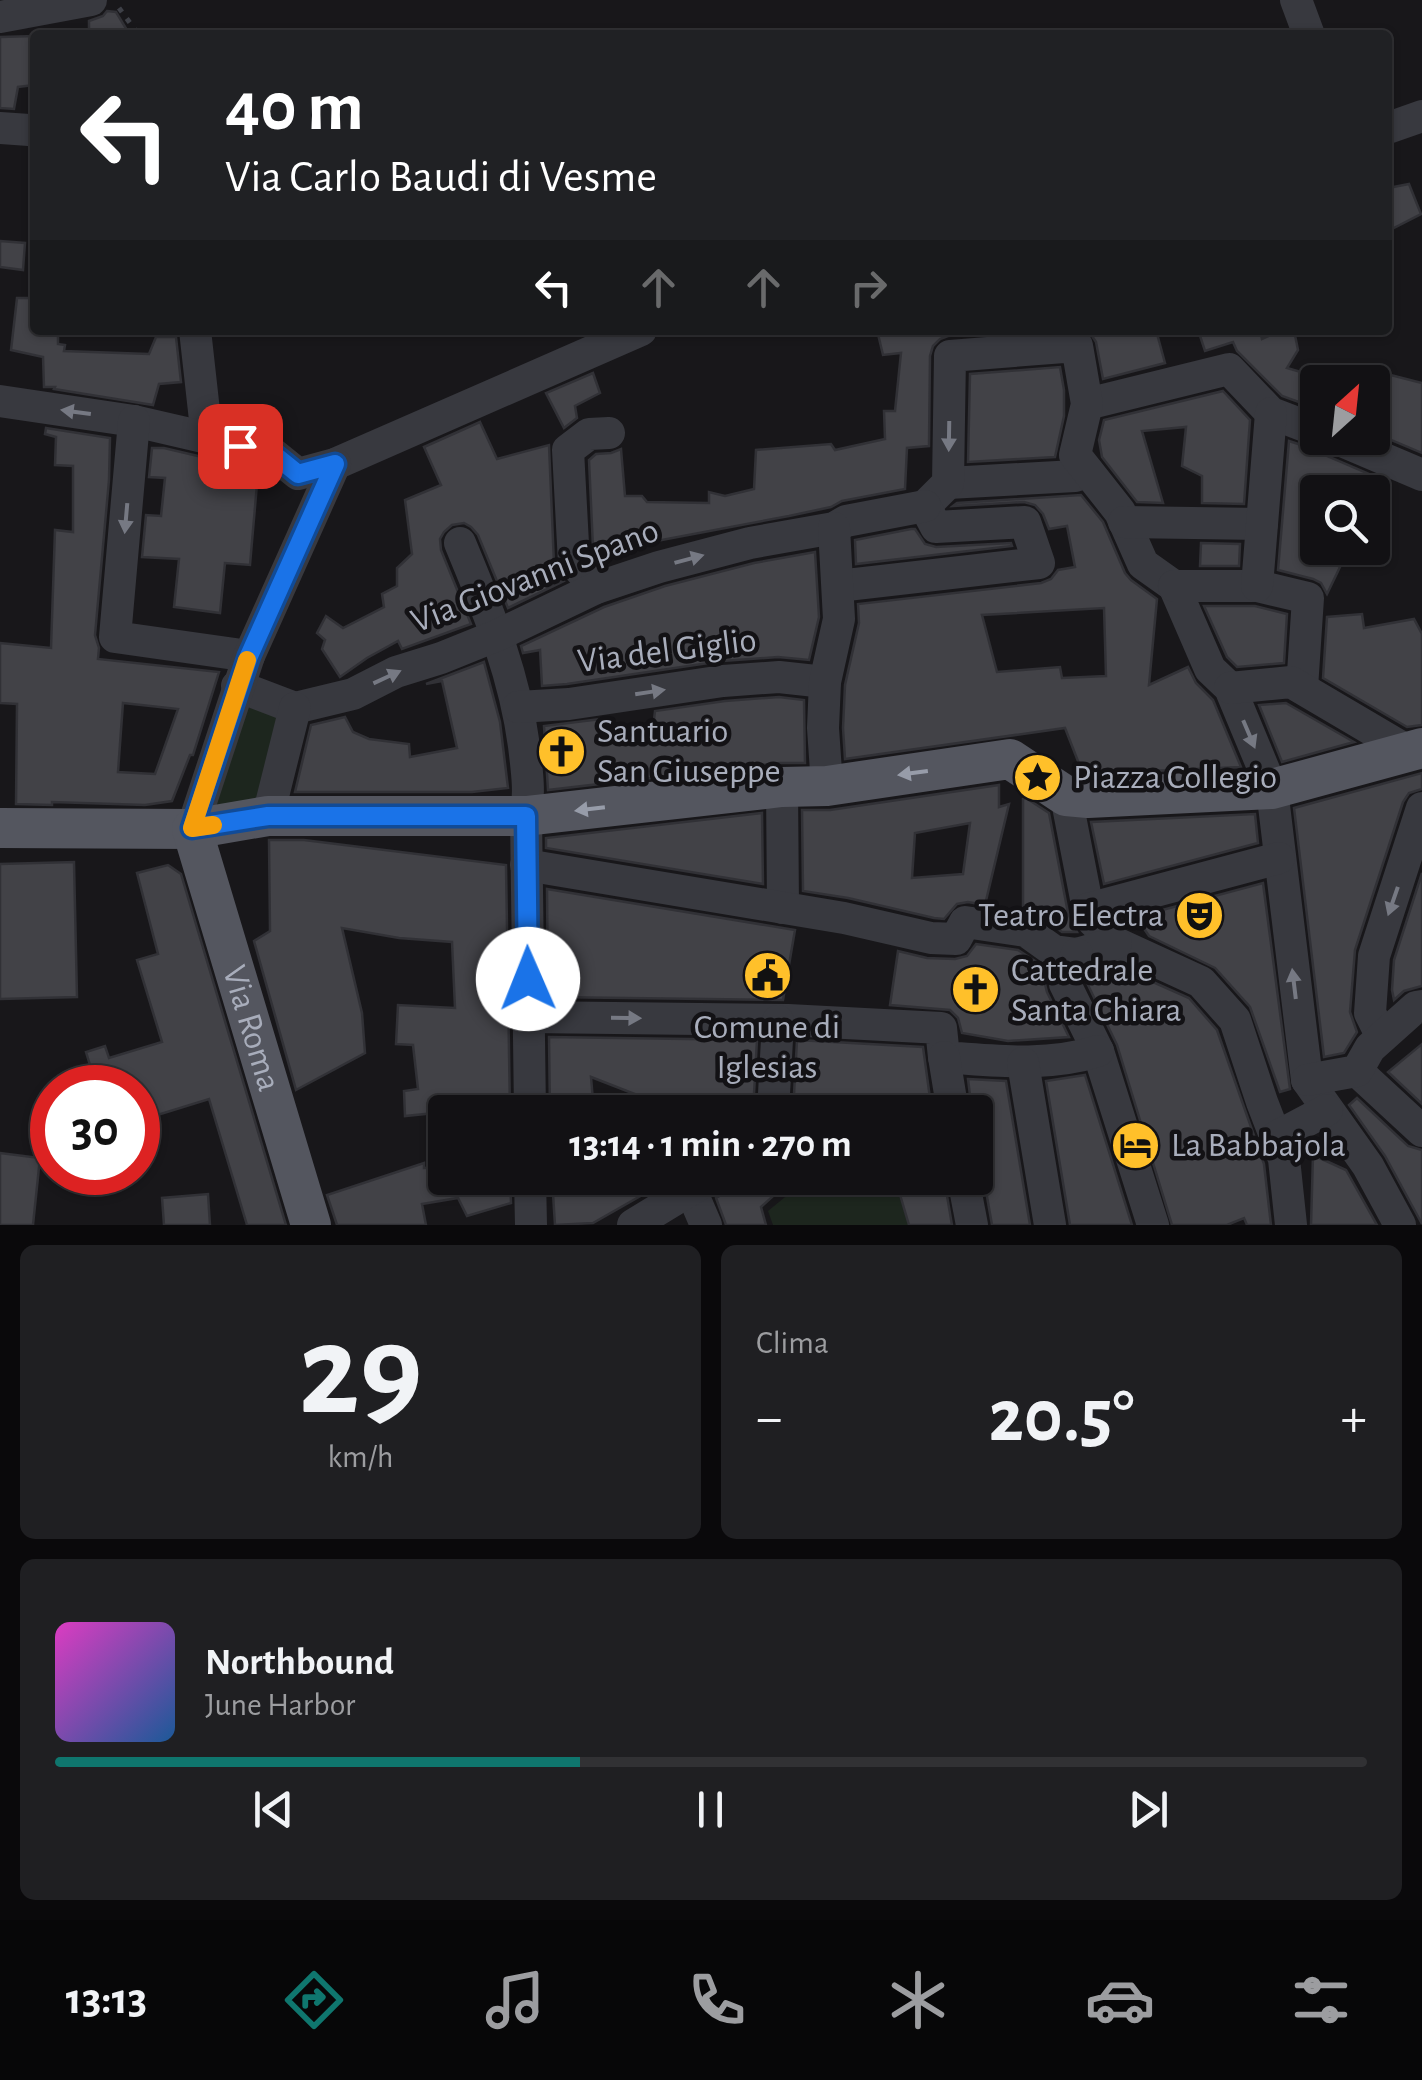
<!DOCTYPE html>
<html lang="it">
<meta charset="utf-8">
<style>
body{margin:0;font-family:"Alegreya Sans",sans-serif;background:#1f1f22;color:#f1f3f6;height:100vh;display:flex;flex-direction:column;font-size:38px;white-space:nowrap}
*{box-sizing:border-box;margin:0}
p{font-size:32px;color:#9c9da0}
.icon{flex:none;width:55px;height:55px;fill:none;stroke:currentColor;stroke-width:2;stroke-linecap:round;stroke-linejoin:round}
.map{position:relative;height:1225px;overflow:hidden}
.drawer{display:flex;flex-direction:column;gap:20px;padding:20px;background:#0a090b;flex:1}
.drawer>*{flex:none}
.banner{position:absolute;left:30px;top:30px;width:1362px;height:305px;border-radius:10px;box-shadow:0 2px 8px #0004,0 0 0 2px #313134;background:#202124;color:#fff;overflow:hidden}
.needle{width:65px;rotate:27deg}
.controls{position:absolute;left:1300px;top:365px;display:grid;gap:20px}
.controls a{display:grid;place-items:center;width:90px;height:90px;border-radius:10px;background:#121114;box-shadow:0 2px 8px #0004,0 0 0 2px #313134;font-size:50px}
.speed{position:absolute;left:30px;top:1065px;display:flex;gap:20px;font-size:50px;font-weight:700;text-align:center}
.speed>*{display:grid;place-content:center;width:130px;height:130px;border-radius:50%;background:#121114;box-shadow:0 2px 8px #0004,0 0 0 2px #313134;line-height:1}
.speed .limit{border:15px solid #d22;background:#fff;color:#111}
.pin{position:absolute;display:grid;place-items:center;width:85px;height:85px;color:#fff;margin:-42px;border-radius:20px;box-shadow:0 5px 15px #0006}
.me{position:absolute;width:110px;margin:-55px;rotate:359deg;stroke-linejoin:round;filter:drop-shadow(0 0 8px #0008)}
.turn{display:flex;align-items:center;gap:35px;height:210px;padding:0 30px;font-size:45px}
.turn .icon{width:130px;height:130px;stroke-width:2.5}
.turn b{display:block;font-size:70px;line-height:85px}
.lanes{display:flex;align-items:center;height:95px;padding:0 30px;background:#0003;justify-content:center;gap:50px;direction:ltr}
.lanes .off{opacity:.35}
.big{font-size:75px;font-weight:600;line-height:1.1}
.drawer .card{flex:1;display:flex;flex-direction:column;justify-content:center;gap:15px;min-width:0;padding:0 35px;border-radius:15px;background:#1f1f22}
.drawer .dial{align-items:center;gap:0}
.dial b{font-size:130px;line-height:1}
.song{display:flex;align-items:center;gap:30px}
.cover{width:120px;height:120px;border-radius:15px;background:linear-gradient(135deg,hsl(310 70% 55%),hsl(210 70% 35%))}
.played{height:10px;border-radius:5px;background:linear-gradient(90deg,#0f766e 40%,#313134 40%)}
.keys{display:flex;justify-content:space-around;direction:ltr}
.heat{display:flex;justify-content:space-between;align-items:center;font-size:55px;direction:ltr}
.drawer .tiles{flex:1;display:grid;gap:20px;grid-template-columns:1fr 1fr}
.card:last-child{grid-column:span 2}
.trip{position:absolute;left:428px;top:1095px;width:565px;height:100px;border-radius:10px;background:#121114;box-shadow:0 2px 8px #0004,0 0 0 2px #313134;font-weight:600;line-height:100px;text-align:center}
.tabs{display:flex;height:160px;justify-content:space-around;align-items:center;background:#070708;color:#9c9da0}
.tabs .icon{width:70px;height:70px}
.tabs .on{color:#0f766e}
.tabs b{font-size:45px;color:#f1f3f6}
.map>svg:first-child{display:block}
.green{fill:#1d261e}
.building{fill:#424247;stroke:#313136;stroke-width:2.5;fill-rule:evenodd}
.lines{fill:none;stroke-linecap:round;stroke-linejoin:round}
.path{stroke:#3e4047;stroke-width:5;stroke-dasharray:5 8;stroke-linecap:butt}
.minor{stroke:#38393f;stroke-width:32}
.major{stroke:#54565f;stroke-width:40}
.oneway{fill:#767983}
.oneway2{fill:#979ca9}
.route-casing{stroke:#114b97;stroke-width:25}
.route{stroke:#1a73e8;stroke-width:18}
.slow{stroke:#f59e0b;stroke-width:18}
.labels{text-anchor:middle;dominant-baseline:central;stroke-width:9;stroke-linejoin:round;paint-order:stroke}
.street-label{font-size:35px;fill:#a8adbb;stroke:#131215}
.poi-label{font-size:35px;fill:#a8adbb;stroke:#131215;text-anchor:start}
</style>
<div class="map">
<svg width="1422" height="1225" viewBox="0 0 1422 1225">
<rect width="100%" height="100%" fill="#18171a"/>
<g class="green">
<path d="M236,706L285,713L260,812L221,815L208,800Z"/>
<path d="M797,1178H893L909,1225H773L768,1211L801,1184Z"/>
</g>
<g class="building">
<path d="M107,11L116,12L130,35H89V21L103,16Z"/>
<path d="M35,36V85L18,87L14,109L0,108V37Z"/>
<path d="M1409,184L1421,214L1388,231V188Z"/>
<path d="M0,241L25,243L23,270L0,267Z"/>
<path d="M17,298H35V330H58V344L65,345L64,351L149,354L156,337H176L181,382L159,384L153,405L54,389L55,387H44L43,357L11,350Z"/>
<path d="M877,330H1025L948,336L940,339L933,346L930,356L929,446L907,448L905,489L842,501L831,507L789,516L630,546L593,548L589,460L596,454L611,453L621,449L625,496H642L647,502L709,503V492L725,496L754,489L756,450L831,444L835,450L885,439L884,411H895L901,353L883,355Z"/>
<path d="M1088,330H1156L1165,363L1103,379L1096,342Z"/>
<path d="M1198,330H1260L1262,339L1279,331L1294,330L1298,350L1287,368L1318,377V409L1282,396L1237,351L1233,342L1205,351Z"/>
<path d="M1060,367L1064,390V416L1055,457L968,462L970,374Z"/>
<path d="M1379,372L1422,383V453L1372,432V373L1379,375Z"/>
<path d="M593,373L600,393L575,406L577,418L564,428L546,393Z"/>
<path d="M1223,391L1250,420L1244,504L1202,503V476L1182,466L1186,427L1142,431L1163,503L1137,502L1102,457L1099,440L1104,420Z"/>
<path d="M480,422L497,459L549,445L554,564L564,581L508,608L478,535L471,527L464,523L452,525L444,532L440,539L441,550L471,624L402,649L398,641L367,658L340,677L322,649L325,640L317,633L326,616L343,628L384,607L382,594L397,586V568L412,554L405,500L441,485L424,447Z"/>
<path d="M46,428L110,438L109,480L95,635L99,648L98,659L219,672L193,755H190L172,801L145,805L52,802V805L16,804L17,704L0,703V643L51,648L55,530L73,532V466L55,465L56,437L45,434ZM123,703L178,709L155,774L118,772Z"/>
<path d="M1289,441L1320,451L1327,456L1381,479L1374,492H1318V521L1306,548L1340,567L1327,594L1321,583L1313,579L1278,570Z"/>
<path d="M152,448H164L262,471L261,485L257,484L250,565L225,563L220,613L174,607L179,559L142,557L146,515L161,516L165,478L149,477Z"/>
<path d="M1081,495L1103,522L1125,573L1131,580L1157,599L1149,685L1188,667L1196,683L1213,700L1241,767L1083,774L1065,728L845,759L843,728L845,685L859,623L858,604L1041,583L1051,579L1058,570L1075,567L1067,526L1049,529L1043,514L1035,505L1024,502L953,506L957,503ZM1104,608L1106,676L1062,678L1060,667L997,672L982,615Z"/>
<path d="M911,529H915L925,544L936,547L1011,543L1012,546L856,564L855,540Z"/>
<path d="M1201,543L1240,544L1239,566H1200Z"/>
<path d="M815,552L819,617L809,660L778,657L722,661L567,684L542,686L540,650L523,653L521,646L604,607L665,586L754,563Z"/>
<path d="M1204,606H1255L1287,614L1284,663L1237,667L1227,657Z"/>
<path d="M1362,614L1364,628L1414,619L1422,634V725L1407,727L1323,678L1327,617Z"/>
<path d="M484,662L500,722L508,788L472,792H295L311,725L345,717L353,732L369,739L409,744L410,757L457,748L442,681L426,684Z"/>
<path d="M779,697L804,700L805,763H780L548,790L544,726L609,718L611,733L653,728L655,711L725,701Z"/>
<path d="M1286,703L1354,742L1282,762L1259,705Z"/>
<path d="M1422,773V789L1409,793L1403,802L1355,950L1350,1012L1357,1032L1344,1053L1324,1057L1294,808Z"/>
<path d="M999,785V807L1009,804L985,905L968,902L957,904L944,919L934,918L848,898L803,891L802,810H830ZM970,823L963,874L912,878L915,833Z"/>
<path d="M1026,798L1049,813L1068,913L1077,932H1062L1038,915L1023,910V799Z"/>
<path d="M762,813L763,884L546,848V838Z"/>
<path d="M1255,814L1258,843L1104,884L1091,822Z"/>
<path d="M269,840H304L506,865L510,1112H445L405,1116L404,1091L418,1089L413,1045L396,1044L398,1005L455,1008L452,942L399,938L342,928L362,1013L365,1053L296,1090L254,941L270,931Z"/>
<path d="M74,862L77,997L0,999V864Z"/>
<path d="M168,865L181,874L286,1225H247L209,1099L138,1121V1088H97L86,1052L105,1046L109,1058L162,1042L137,960L158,954L137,873Z"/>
<path d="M1422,873V986L1404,991L1394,1000L1392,990L1394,960Z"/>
<path d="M1263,883L1290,1089L1280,1092L1250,1007L1215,968L1149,936L1136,917Z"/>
<path d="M547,889L795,930L783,1000L548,997Z"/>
<path d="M976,944L1018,950L1049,970L1045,984L1047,992L1069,1037L1008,1041L962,1033L958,1018L950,1010L890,1005L898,951L927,958L955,959L967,956Z"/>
<path d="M1135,974L1189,998L1217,1030L1264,1164L1271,1225H1247L1244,1218L1227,1225H1172L1117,1045L1087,983Z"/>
<path d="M549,1037L757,1040L753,1112H700L698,1106L655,1102L591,1077L594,1112H550Z"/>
<path d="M797,1040L923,1047L930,1098L890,1112H793Z"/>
<path d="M1422,1044V1104L1388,1072Z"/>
<path d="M1085,1075L1132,1225H1070L1046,1081Z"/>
<path d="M968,1079L1006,1081L1030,1225H992L983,1174L975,1149V1112H972Z"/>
<path d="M1357,1098L1408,1146L1422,1150V1224L1385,1156L1349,1105Z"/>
<path d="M0,1153L40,1158L33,1225H0Z"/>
<path d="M1313,1155L1346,1170L1377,1225H1311Z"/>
<path d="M424,1163V1168L445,1167V1178H510L511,1203L467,1216L458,1198L422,1204L426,1225H337L327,1195Z"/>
<path d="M599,1178H672L593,1223L555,1225L553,1194Z"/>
<path d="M750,1178H793L761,1207L766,1225H726L716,1198Z"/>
<path d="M895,1178H944L952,1225H909Z"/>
<path d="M208,1194L210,1225H164L162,1198Z"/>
</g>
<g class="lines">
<path class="path" d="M119,8L139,35"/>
<g class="minor">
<path d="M1296,0L1309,35"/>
<path d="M0,17L91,0"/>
<path d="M0,128L29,130"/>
<path d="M1388,128L1422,116"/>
<path d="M195,330L207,438"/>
<path d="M0,401L134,421L272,453L298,474L335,464L641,330"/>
<path d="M1087,404L1229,369L1271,413L1318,431"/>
<path d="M134,421L115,637L249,656"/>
<path d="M1335,438L1422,475"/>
<path d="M948,483L1075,476L1088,472"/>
<path d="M925,506L948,483L950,356L1077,346L1087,404L1075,455L1120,512L1143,564L1174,586"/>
<path d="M1124,522L1262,524"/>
<path d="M460,543C488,611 514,671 524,746C527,771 530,791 526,816L530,1112"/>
<path d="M838,586L1039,563L1025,522L936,527L925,506"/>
<path d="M1174,586L1210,669L1230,688L1272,789L1307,1080L1368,1166L1400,1225"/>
<path d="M1174,586H1257L1308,598L1302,688"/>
<path d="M1257,586L1271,413"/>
<path d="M596,588L574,563L568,450L589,434L609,433"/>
<path d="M237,686L295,708"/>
<path d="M1230,688L1291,682L1408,751"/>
<path d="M518,707L569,704L723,681L779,677L825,682"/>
<path d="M295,708L353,694L396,672L441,658L498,635L596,588L659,567L750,543L834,528L846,521L925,506"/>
<path d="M827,786L823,728L825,682L839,619L834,528"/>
<path d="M782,787L783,908"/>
<path d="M1066,796L1088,909L1093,921L1116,943L1201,982L1235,1020L1262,1102L1284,1159L1291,1225"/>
<path d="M268,816L295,708"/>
<path d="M192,829L249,656L335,464"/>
<path d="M526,865L844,918L931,938L956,939L965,922L1026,931L1054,951L1077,954L1116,943"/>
<path d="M1088,909L1279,858"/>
<path d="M1077,954L1065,984L1098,1051L1153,1225"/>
<path d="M528,1017L788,1020L941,1028L944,1057C996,1061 1048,1067 1098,1051"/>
<path d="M1382,1037L1370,1013L1374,956L1422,808"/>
<path d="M944,1057L953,1112"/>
<path d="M1023,1063L1050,1225"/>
<path d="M1357,1071L1422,1131"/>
<path d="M1307,1080L1357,1071L1370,1048L1416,1007L1422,1006"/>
<path d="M773,1112L778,1021"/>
<path d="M1276,1137L1327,1110"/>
<path d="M530,1178L531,1225"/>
<path d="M963,1178L972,1225"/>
<path d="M691,1190L706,1225"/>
<path d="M633,1225L710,1178"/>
</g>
<g class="major">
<path d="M0,828L192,829L268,816H526L782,787L827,786L1010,759L1066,796L1088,798L1272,789L1422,748"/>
<path id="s1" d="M192,829L311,1225"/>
</g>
</g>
<defs><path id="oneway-solid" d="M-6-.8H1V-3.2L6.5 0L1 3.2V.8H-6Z" transform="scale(2.5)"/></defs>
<g class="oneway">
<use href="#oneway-solid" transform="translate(76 412) rotate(-172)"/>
<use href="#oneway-solid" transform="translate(949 436) rotate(91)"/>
<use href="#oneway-solid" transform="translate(126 518) rotate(95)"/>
<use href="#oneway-solid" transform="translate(689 559) rotate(-15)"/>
<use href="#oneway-solid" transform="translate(387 677) rotate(-25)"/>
<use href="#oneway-solid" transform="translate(650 692) rotate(-9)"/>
<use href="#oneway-solid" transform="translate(1249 734) rotate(67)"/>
<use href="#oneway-solid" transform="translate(1393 901) rotate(109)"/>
<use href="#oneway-solid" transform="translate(1294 984) rotate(-97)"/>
<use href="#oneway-solid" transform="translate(626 1018) rotate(1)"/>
</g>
<g class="oneway2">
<use href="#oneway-solid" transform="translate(913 773) rotate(172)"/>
<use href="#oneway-solid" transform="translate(590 809) rotate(173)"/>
</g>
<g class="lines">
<defs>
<path id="route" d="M240,446L272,453L298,474L335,464L249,656L192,828L268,816H526L528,979"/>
</defs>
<use href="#route" class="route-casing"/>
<use href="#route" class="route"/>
<path class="slow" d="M213,825L192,828L247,660"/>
</g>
<defs>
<symbol id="church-disc" viewBox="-11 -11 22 22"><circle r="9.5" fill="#ffc02a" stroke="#131215"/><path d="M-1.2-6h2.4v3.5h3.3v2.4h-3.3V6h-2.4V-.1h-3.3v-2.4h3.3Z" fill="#111"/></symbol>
<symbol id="sight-disc" viewBox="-11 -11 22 22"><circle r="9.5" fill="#ffc02a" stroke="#131215"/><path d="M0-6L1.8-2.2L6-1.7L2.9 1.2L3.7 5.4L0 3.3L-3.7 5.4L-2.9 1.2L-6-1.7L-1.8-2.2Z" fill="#111"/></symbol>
<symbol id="theatre-disc" viewBox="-11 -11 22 22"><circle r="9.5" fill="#ffc02a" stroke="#131215"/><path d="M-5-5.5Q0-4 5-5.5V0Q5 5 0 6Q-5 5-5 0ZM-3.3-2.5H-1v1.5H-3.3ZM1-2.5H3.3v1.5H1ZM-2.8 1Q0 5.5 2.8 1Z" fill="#111"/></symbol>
<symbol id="civic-disc" viewBox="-11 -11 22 22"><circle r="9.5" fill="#ffc02a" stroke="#131215"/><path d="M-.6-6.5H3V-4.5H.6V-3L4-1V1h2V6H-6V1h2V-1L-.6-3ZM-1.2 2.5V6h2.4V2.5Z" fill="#111"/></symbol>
<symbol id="hotel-disc" viewBox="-11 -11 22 22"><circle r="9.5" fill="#ffc02a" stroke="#131215"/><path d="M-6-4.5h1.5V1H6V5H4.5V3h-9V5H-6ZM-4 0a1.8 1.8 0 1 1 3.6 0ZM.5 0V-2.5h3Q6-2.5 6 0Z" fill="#111"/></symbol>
</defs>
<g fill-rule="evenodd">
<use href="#church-disc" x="534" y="724" width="55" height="55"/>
<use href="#sight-disc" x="1010" y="750" width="55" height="55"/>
<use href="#theatre-disc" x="1172" y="888" width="55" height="55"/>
<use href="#civic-disc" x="740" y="948" width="55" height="55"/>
<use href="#church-disc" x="948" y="962" width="55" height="55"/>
<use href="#hotel-disc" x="1108" y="1118" width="55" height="55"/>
</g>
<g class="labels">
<g class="street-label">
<text transform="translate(535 576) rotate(-21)">Via Giovanni Spano</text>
<text transform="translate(667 651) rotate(-7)">Via del Giglio</text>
<text stroke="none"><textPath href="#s1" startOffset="208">Via Roma</textPath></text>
</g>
<g class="poi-label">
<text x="597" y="731">Santuario<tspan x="597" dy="40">San Giuseppe</tspan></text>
<text x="1073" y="777">Piazza Collegio</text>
<text x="1164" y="915" text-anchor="end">Teatro Electra</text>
<text x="1011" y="970">Cattedrale<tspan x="1011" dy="40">Santa Chiara</tspan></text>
<text x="767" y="1027" text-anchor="middle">Comune di<tspan x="767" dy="40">Iglesias</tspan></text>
<text x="1171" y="1145">La Babbajola</text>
</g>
</g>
</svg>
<div class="controls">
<a><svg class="needle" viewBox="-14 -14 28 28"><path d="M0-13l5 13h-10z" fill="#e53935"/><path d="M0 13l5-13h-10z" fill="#9c9da0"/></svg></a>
<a><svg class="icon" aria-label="search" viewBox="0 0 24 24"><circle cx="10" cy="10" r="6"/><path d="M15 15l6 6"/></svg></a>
</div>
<div class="speed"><div class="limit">30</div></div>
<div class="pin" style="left:240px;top:446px;background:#d93025"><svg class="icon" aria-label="arrive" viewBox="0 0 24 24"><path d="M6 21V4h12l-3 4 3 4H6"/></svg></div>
<svg class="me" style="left:528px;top:979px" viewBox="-20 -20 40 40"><circle r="19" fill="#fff"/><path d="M0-13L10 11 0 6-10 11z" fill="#1a73e8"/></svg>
<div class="trip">13:14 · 1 min · 270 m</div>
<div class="banner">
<div class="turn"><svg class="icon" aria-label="left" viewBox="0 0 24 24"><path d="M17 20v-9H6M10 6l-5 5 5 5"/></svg><div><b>40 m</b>Via Carlo Baudi di Vesme</div></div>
<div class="lanes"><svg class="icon" aria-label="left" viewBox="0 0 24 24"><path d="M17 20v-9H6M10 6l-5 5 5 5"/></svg><svg class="icon off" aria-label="ahead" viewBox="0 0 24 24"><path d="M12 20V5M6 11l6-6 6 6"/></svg><svg class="icon off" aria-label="ahead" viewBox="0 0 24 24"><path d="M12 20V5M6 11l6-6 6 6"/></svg><svg class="icon off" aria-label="right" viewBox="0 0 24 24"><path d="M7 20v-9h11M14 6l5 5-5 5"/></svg></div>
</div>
</div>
<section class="drawer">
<div class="tiles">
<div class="card dial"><b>29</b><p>km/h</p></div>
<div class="card"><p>Clima</p>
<div class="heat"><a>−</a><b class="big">20.5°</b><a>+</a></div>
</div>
<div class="card">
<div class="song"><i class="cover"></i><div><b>Northbound</b><p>June Harbor</p></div></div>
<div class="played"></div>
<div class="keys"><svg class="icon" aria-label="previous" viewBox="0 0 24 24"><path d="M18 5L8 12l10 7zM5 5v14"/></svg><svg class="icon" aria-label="pause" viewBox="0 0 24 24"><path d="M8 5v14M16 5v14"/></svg><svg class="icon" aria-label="next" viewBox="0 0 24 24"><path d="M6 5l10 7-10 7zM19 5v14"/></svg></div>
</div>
</div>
</section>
<nav class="tabs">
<b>13:13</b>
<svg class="icon on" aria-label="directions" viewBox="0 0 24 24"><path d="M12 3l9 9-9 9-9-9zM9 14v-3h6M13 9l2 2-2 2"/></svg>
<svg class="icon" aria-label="music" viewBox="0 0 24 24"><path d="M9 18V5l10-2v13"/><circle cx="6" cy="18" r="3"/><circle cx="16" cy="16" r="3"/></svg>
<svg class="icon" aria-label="phone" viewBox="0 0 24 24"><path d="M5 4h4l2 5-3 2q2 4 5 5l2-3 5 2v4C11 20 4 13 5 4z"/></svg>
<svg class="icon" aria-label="climate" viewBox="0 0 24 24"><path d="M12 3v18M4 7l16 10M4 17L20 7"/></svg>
<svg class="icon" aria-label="car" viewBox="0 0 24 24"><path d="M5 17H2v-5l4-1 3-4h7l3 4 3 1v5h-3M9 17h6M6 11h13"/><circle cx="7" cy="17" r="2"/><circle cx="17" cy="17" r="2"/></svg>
<svg class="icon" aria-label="filters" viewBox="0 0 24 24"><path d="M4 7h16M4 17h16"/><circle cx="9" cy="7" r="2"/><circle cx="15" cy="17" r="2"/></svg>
</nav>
